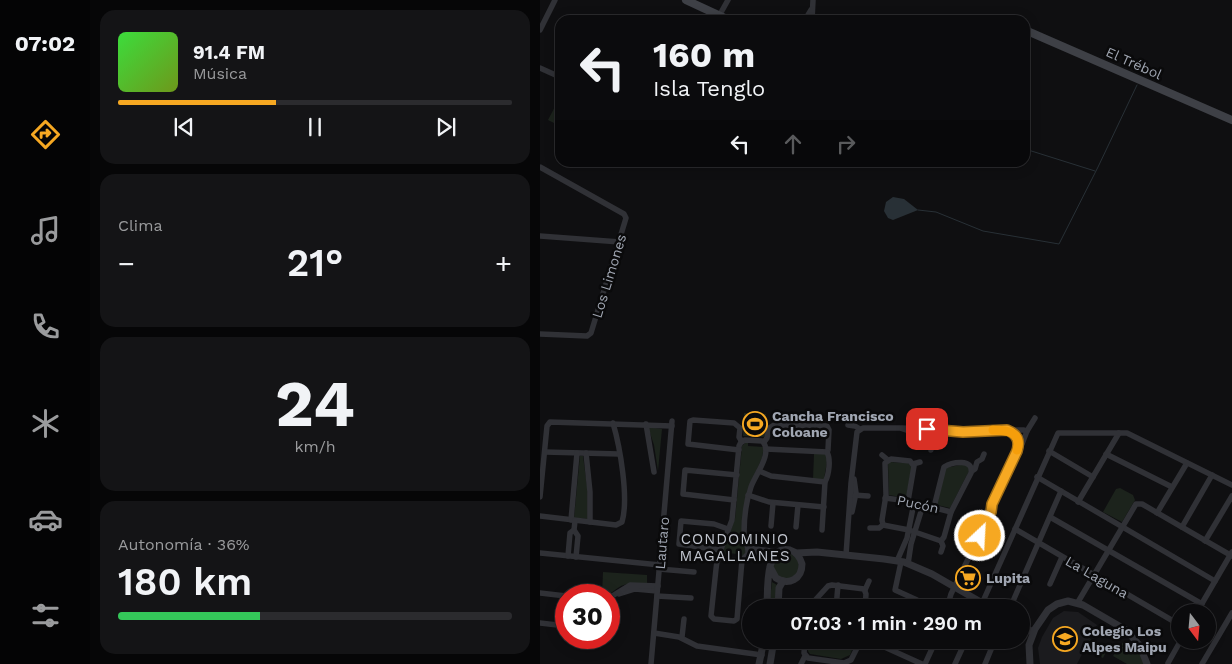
<!DOCTYPE html>
<html lang="es">
<meta charset="utf-8">
<style>
body{margin:0;font-family:"Work Sans",sans-serif;background:#141416;color:#f1f3f6;height:100vh;display:flex;flex-direction:column;font-size:19px;white-space:nowrap}
*{box-sizing:border-box;margin:0}
p{font-size:16px;color:#9a9b9d}
.icon{flex:none;width:28px;height:28px;fill:none;stroke:currentColor;stroke-width:2;stroke-linecap:round;stroke-linejoin:round}
.map{position:relative;flex:1;overflow:hidden}
.side{display:flex;flex-direction:column;gap:10px;padding:10px;background:#060607;width:450px}
.side>*{flex:none}
.guide{position:absolute;left:15px;top:15px;width:475px;height:152px;border-radius:15px;box-shadow:0 2px 12px #0003,0 0 0 1px #2b2b2e;background:#0b0b0d;color:#f1f3f6;overflow:hidden}
.needle{width:32px;rotate:164deg}
.buttons{position:absolute;left:631px;top:604px;display:grid;gap:10px}
.buttons a{display:grid;place-items:center;width:45px;height:45px;border-radius:50%;background:#0b0b0d;box-shadow:0 2px 12px #0003,0 0 0 1px #2b2b2e;font-size:25px}
.speed{position:absolute;left:15px;top:584px;display:flex;gap:10px;font-size:25px;font-weight:700;text-align:center}
.speed>*{display:grid;place-content:center;width:65px;height:65px;border-radius:50%;background:#0b0b0d;box-shadow:0 2px 12px #0003,0 0 0 1px #2b2b2e;line-height:1}
.speed .limit{border:8px solid #d22;background:#fff;color:#111}
.pin{position:absolute;display:grid;place-items:center;width:42px;height:42px;color:#fff;margin:-21px;border-radius:10px;box-shadow:0 2px 8px #0006}
.me{position:absolute;width:55px;margin:-28px;rotate:25deg;stroke-linejoin:round;filter:drop-shadow(0 0 4px #0008)}
.turn{display:flex;align-items:center;gap:18px;height:105px;padding:0 15px;font-size:22px}
.turn .icon{width:65px;height:65px;stroke-width:2.5}
.turn b{display:block;font-size:35px;line-height:42px}
.lanes{display:flex;align-items:center;height:48px;padding:0 15px;background:#0003;justify-content:center;gap:25px;direction:ltr}
.lanes .off{opacity:.35}
.big{font-size:38px;font-weight:600;line-height:1.1}
.side .widget{flex:1;display:flex;flex-direction:column;justify-content:center;gap:8px;min-width:0;padding:0 18px;border-radius:15px;background:#141416}
.side .dial{align-items:center;gap:0}
.dial b{font-size:65px;line-height:1}
.song{display:flex;align-items:center;gap:15px}
.cover{width:60px;height:60px;border-radius:8px;background:linear-gradient(135deg,hsl(120 70% 55%),hsl(80 70% 35%))}
.played{height:5px;border-radius:2px;background:linear-gradient(90deg,#f6a822 40%,#2b2b2e 40%)}
.keys{display:flex;justify-content:space-around;direction:ltr}
.heat{display:flex;justify-content:space-between;align-items:center;font-size:28px;direction:ltr}
.charge{height:8px;border-radius:4px;background:linear-gradient(90deg,#34c759 36%,#2b2b2e 0)}
.trip{position:absolute;left:202px;top:599px;width:288px;height:50px;border-radius:25px;background:#0b0b0d;box-shadow:0 2px 12px #0003,0 0 0 1px #2b2b2e;font-weight:600;line-height:50px;text-align:center}
main{display:flex;flex:1;min-height:0}
.tabs{display:flex;flex-direction:column;width:90px;justify-content:space-around;align-items:center;background:#040405;color:#9a9b9d}
.tabs .icon{width:35px;height:35px}
.tabs .selected{color:#f6a822}
.tabs b{font-size:22px;color:#f1f3f6}
.map>svg:first-child{display:block}
.built{fill:#1b1b1e}
.green{fill:#1c231c}
.water{fill:#283036}
.lines{fill:none;stroke-linecap:round;stroke-linejoin:round}
.stream{stroke:#283036;stroke-width:1}
.minor{stroke:#303136;stroke-width:5.5}
.tertiary{stroke:#303136;stroke-width:7}
.secondary{stroke:#3e4046;stroke-width:8}
.route-casing{stroke:#a06d16;stroke-width:12}
.route{stroke:#f6a822;stroke-width:9}
.slow{stroke:#f59e0b;stroke-width:9}
.labels{text-anchor:middle;dominant-baseline:central;stroke-width:5;stroke-linejoin:round;paint-order:stroke}
.street-label{font-size:14px;fill:#a0a6b2;stroke:#0a0a0b}
.poi-label{font-size:14px;font-weight:bold;fill:#a0a6b2;stroke:#0a0a0b;text-anchor:start}
.neighbourhood-label{font-size:15px;letter-spacing:1px;fill:#c1c5ce;stroke:#0a0a0b}
</style>
<main>
<nav class="tabs">
<b>07:02</b>
<svg class="icon selected" aria-label="directions" viewBox="0 0 24 24"><path d="M12 3l9 9-9 9-9-9zM9 14v-3h6M13 9l2 2-2 2"/></svg>
<svg class="icon" aria-label="music" viewBox="0 0 24 24"><path d="M9 18V5l10-2v13"/><circle cx="6" cy="18" r="3"/><circle cx="16" cy="16" r="3"/></svg>
<svg class="icon" aria-label="phone" viewBox="0 0 24 24"><path d="M5 4h4l2 5-3 2q2 4 5 5l2-3 5 2v4C11 20 4 13 5 4z"/></svg>
<svg class="icon" aria-label="climate" viewBox="0 0 24 24"><path d="M12 3v18M4 7l16 10M4 17L20 7"/></svg>
<svg class="icon" aria-label="car" viewBox="0 0 24 24"><path d="M5 17H2v-5l4-1 3-4h7l3 4 3 1v5h-3M9 17h6M6 11h13"/><circle cx="7" cy="17" r="2"/><circle cx="17" cy="17" r="2"/></svg>
<svg class="icon" aria-label="filters" viewBox="0 0 24 24"><path d="M4 7h16M4 17h16"/><circle cx="9" cy="7" r="2"/><circle cx="15" cy="17" r="2"/></svg>
</nav>
<section class="side">
<div class="widget">
<div class="song"><i class="cover"></i><div><b>91.4 FM</b><p>Música</p></div></div>
<div class="played"></div>
<div class="keys"><svg class="icon" aria-label="previous" viewBox="0 0 24 24"><path d="M18 5L8 12l10 7zM5 5v14"/></svg><svg class="icon" aria-label="pause" viewBox="0 0 24 24"><path d="M8 5v14M16 5v14"/></svg><svg class="icon" aria-label="next" viewBox="0 0 24 24"><path d="M6 5l10 7-10 7zM19 5v14"/></svg></div>
</div>
<div class="widget"><p>Clima</p>
<div class="heat"><a>−</a><b class="big">21°</b><a>+</a></div>
</div>
<div class="widget dial"><b>24</b><p>km/h</p></div>
<div class="widget"><p>Autonomía · 36%</p><b class="big">180 km</b><div class="charge"></div></div>
</section>
<div class="map">
<svg width="692" height="664" viewBox="0 0 692 664">
<rect width="100%" height="100%" fill="#0f0f11"/>
<path class="built" d="M524,611L538,612L557,625L537,664H500L498,648L502,637L513,618Z"/>
<g class="green">
<path d="M20,97V126L8,120Z"/>
<path d="M204,413L226,414L225,437L203,436Z"/>
<path d="M108,427L122,429L118,471L114,445Z"/>
<path d="M206,442L208,443V446L224,447L222,458L206,494V553L202,557L197,558V554L188,553L187,557L185,556L183,551L195,519L202,446Z"/>
<path d="M287,453L288,456L284,479H273L274,454Z"/>
<path d="M40,456H43L48,493V519L34,518Z"/>
<path d="M350,462L368,463L372,466L366,498L349,495L348,464Z"/>
<path d="M425,464L430,469L410,508L397,505L405,468Z"/>
<path d="M580,488L593,495L595,500L582,522L563,512L576,489Z"/>
<circle cx="246" cy="566" r="13"/>
<path d="M63,572L107,575V583C98,583 89,582 81,586C74,590 71,595 62,595Z"/>
<path d="M232,582L237,585L235,607L229,608Z"/>
<path d="M550,639L568,648L563,658L545,649Z"/>
<path d="M269,640H316L310,655L301,659L270,654L268,651Z"/>
<path d="M584,641L601,651L604,664H587L573,656Z"/>
</g>
<path class="water" d="M353,197L364,199L378,210L353,220L348,218L344,211L346,202Z"/>
<g class="lines">
<g class="stream">
<path d="M485,149L555,171"/>
<path d="M378,210L396,212L443,231L519,244L558,167L597,85"/>
</g>
<g class="minor">
<path d="M179,16L188,0"/>
<path d="M265,20L271,10"/>
<path d="M272,20L273,0"/>
<path d="M0,30L15,0"/>
<path d="M0,68L20,77"/>
<path d="M0,167L84,214L86,218L51,333L47,336L0,334"/>
<path d="M0,236L80,242"/>
<path d="M106,424L114,472"/>
<path d="M308,425L315,426L320,429"/>
<path d="M362,428L417,431"/>
<path d="M467,430H484L487,431L482,444L478,449"/>
<path d="M487,431L495,418"/>
<path d="M205,440L222,441C234,452 215,475 211,487C206,501 204,519 204,534C205,541 209,547 208,554L202,560H188L182,557L180,552L192,520L199,446L201,442Z"/>
<path d="M224,442L227,438L229,428L234,425L287,426L289,430L288,450L287,452"/>
<path d="M226,449L287,452"/>
<path d="M199,450L148,444L150,421L153,420L194,423L200,428L199,437L202,442"/>
<path d="M391,450L393,433"/>
<path d="M509,451L553,477"/>
<path d="M5,452L79,454"/>
<path d="M46,453L50,492V522"/>
<path d="M566,454L632,487"/>
<path d="M342,455L348,460"/>
<path d="M373,464L380,462"/>
<path d="M219,471L231,476L285,482"/>
<path d="M432,471L435,469L437,462L442,459L444,454"/>
<path d="M497,477L675,581"/>
<path d="M208,495L229,502L284,507"/>
<path d="M313,495L328,496"/>
<path d="M0,497L7,426L10,422L132,426"/>
<path d="M345,498L368,501L411,512"/>
<path d="M194,500L143,494L145,470L197,475"/>
<path d="M538,502L579,433"/>
<path d="M394,507L404,467C412,462 434,458 431,473L411,512L404,537L401,541"/>
<path d="M312,512L316,493L314,479"/>
<path d="M617,513L647,463"/>
<path d="M0,516L76,525L82,522C89,498 80,447 73,423"/>
<path d="M429,517L442,525"/>
<path d="M510,517L662,604"/>
<path d="M31,520L37,453"/>
<path d="M343,525L342,520L346,495L345,463L351,459L370,461L374,466L368,501"/>
<path d="M343,525L369,530L401,541"/>
<path d="M231,526L233,503"/>
<path d="M256,527L258,505"/>
<path d="M642,527L672,475"/>
<path d="M330,528H339L343,525"/>
<path d="M475,529L640,625"/>
<path d="M34,530L38,536L36,557"/>
<path d="M282,530L285,482C289,475 291,459 287,452"/>
<path d="M665,541L692,496"/>
<path d="M208,548L238,552"/>
<path d="M180,550L139,544L141,521L174,524L188,529"/>
<path d="M401,552L403,546L401,541"/>
<path d="M0,553L120,565"/>
<path d="M208,554L225,555L231,561"/>
<path d="M306,555L311,483L317,432L323,428H360L372,432L392,434L463,430L473,433L478,441L477,451L452,504L439,523L435,543"/>
<path d="M28,556L30,533L34,530L35,521"/>
<path d="M181,556L177,561L176,569L171,616L174,619L194,621L197,619L202,560"/>
<path d="M357,561L367,538L374,503"/>
<path d="M361,562L355,590L377,600"/>
<path d="M368,564L371,544L383,505"/>
<path d="M119,569L154,572"/>
<path d="M510,584L522,557"/>
<path d="M325,590L329,581"/>
<path d="M0,593L26,596"/>
<path d="M79,594L95,589L117,591"/>
<path d="M117,596L151,598"/>
<path d="M69,598L90,585L118,586"/>
<path d="M538,602L596,504H602L692,556"/>
<path d="M268,608L288,586L292,585L324,589L326,594L325,608"/>
<path d="M296,608L298,585"/>
<path d="M407,608L411,594L451,512L452,504"/>
<path d="M440,608L518,433H587L692,485"/>
<path d="M470,608L521,491"/>
<path d="M657,612L692,552"/>
<path d="M0,623L26,626"/>
<path d="M114,633L139,637L157,646L222,655"/>
<path d="M142,637L144,619"/>
<path d="M265,640L264,653L268,658L304,663L311,660L321,640"/>
<path d="M329,640L382,664"/>
<path d="M234,643L264,646"/>
<path d="M628,663L641,640"/>
<path d="M111,664L132,421"/>
<path d="M261,664L265,656"/>
<path d="M385,664L396,640"/>
<path d="M415,664L426,640"/>
<path d="M445,664L455,640"/>
<path d="M662,664L692,613"/>
</g>
<g class="tertiary">
<path d="M256,553L277,552L344,559L364,562L392,574L451,608"/>
<path d="M227,608C228,592 224,544 250,550C257,552 260,557 262,564C262,579 249,586 236,578L230,567"/>
<path d="M238,608L239,588L243,581"/>
<path d="M481,626L493,632"/>
<path d="M219,664L224,640"/>
<path d="M230,664L234,640"/>
<path d="M490,664L489,645L495,629L508,610L517,604L528,601L543,605L586,630L600,646L607,664"/>
</g>
<g class="secondary">
<path d="M146,0L189,20"/>
<path d="M485,30L692,120"/>
</g>
</g>
<g class="lines">
<defs>
<path id="route" d="M387,429L423,432L467,430C477,434 480,441 477,451L452,504L451,512L440,536"/>
</defs>
<use href="#route" class="route-casing"/>
<use href="#route" class="route"/>
<path class="slow" d="M453,430C466,430 483,432 477,450"/>
</g>
<defs>
<symbol id="stadium-ring" viewBox="-11 -11 22 22"><circle r="9.5" fill="#0a0a0b" stroke="#f6a822" stroke-width="1.5"/><path d="M0-5a6.5 5 0 1 0 0 10a6.5 5 0 1 0 0-10ZM-3.5-1.8h7v3.6h-7Z" fill="#f6a822"/></symbol>
<symbol id="supermarket-ring" viewBox="-11 -11 22 22"><circle r="9.5" fill="#0a0a0b" stroke="#f6a822" stroke-width="1.5"/><path d="M-6-5.5h2.5l.6 2H6L4.5 2H-2.5L-4.4-4H-6ZM-1.5 3.2a1.3 1.3 0 1 0 .1 0ZM3 3.2a1.3 1.3 0 1 0 .1 0Z" fill="#f6a822"/></symbol>
<symbol id="school-ring" viewBox="-11 -11 22 22"><circle r="9.5" fill="#0a0a0b" stroke="#f6a822" stroke-width="1.5"/><path d="M0-5L7-2L0 1L-7-2ZM-4 1L0 2.5L4 1V4Q0 6-4 4Z" fill="#f6a822"/></symbol>
</defs>
<g fill-rule="evenodd">
<use href="#stadium-ring" x="201" y="410" width="28" height="28"/>
<use href="#supermarket-ring" x="414" y="564" width="28" height="28"/>
<use href="#school-ring" x="511" y="625" width="28" height="28"/>
</g>
<g class="labels">
<g class="street-label">
<text transform="translate(594 63) rotate(24)">El Trébol</text>
<text transform="translate(69 276) rotate(-73)">Los Limones</text>
<text transform="translate(378 504) rotate(12)">Pucón</text>
<text transform="translate(122 543) rotate(-85)">Lautaro</text>
<text transform="translate(557 577) rotate(30)">La Laguna</text>
</g>
<g class="poi-label">
<text x="232" y="416">Cancha Francisco<tspan x="232" dy="16">Coloane</tspan></text>
<text x="446" y="578">Lupita</text>
<text x="542" y="631">Colegio Los<tspan x="542" dy="16">Alpes Maipu</tspan></text>
</g>
<g class="neighbourhood-label">
<text x="195" y="539">CONDOMINIO<tspan x="195" dy="17">MAGALLANES</tspan></text>
</g>
</g>
</svg>
<div class="buttons">
<a><svg class="needle" viewBox="-14 -14 28 28"><path d="M0-13l5 13h-10z" fill="#e53935"/><path d="M0 13l5-13h-10z" fill="#9a9b9d"/></svg></a>
</div>
<div class="speed"><div class="limit">30</div></div>
<div class="pin" style="left:387px;top:429px;background:#d93025"><svg class="icon" aria-label="arrive" viewBox="0 0 24 24"><path d="M6 21V4h12l-3 4 3 4H6"/></svg></div>
<svg class="me" style="left:440px;top:536px" viewBox="-20 -20 40 40"><circle r="17" fill="#f6a822" stroke="#fff" stroke-width="3"/><path d="M0-11L8 9 0 5-8 9z" fill="#fff"/></svg>
<div class="trip">07:03 · 1 min · 290 m</div>
<div class="guide">
<div class="turn"><svg class="icon" aria-label="left" viewBox="0 0 24 24"><path d="M17 20v-9H6M10 6l-5 5 5 5"/></svg><div><b>160 m</b>Isla Tenglo</div></div>
<div class="lanes"><svg class="icon" aria-label="left" viewBox="0 0 24 24"><path d="M17 20v-9H6M10 6l-5 5 5 5"/></svg><svg class="icon off" aria-label="ahead" viewBox="0 0 24 24"><path d="M12 20V5M6 11l6-6 6 6"/></svg><svg class="icon off" aria-label="right" viewBox="0 0 24 24"><path d="M7 20v-9h11M14 6l5 5-5 5"/></svg></div>
</div>
</div>
</main>
